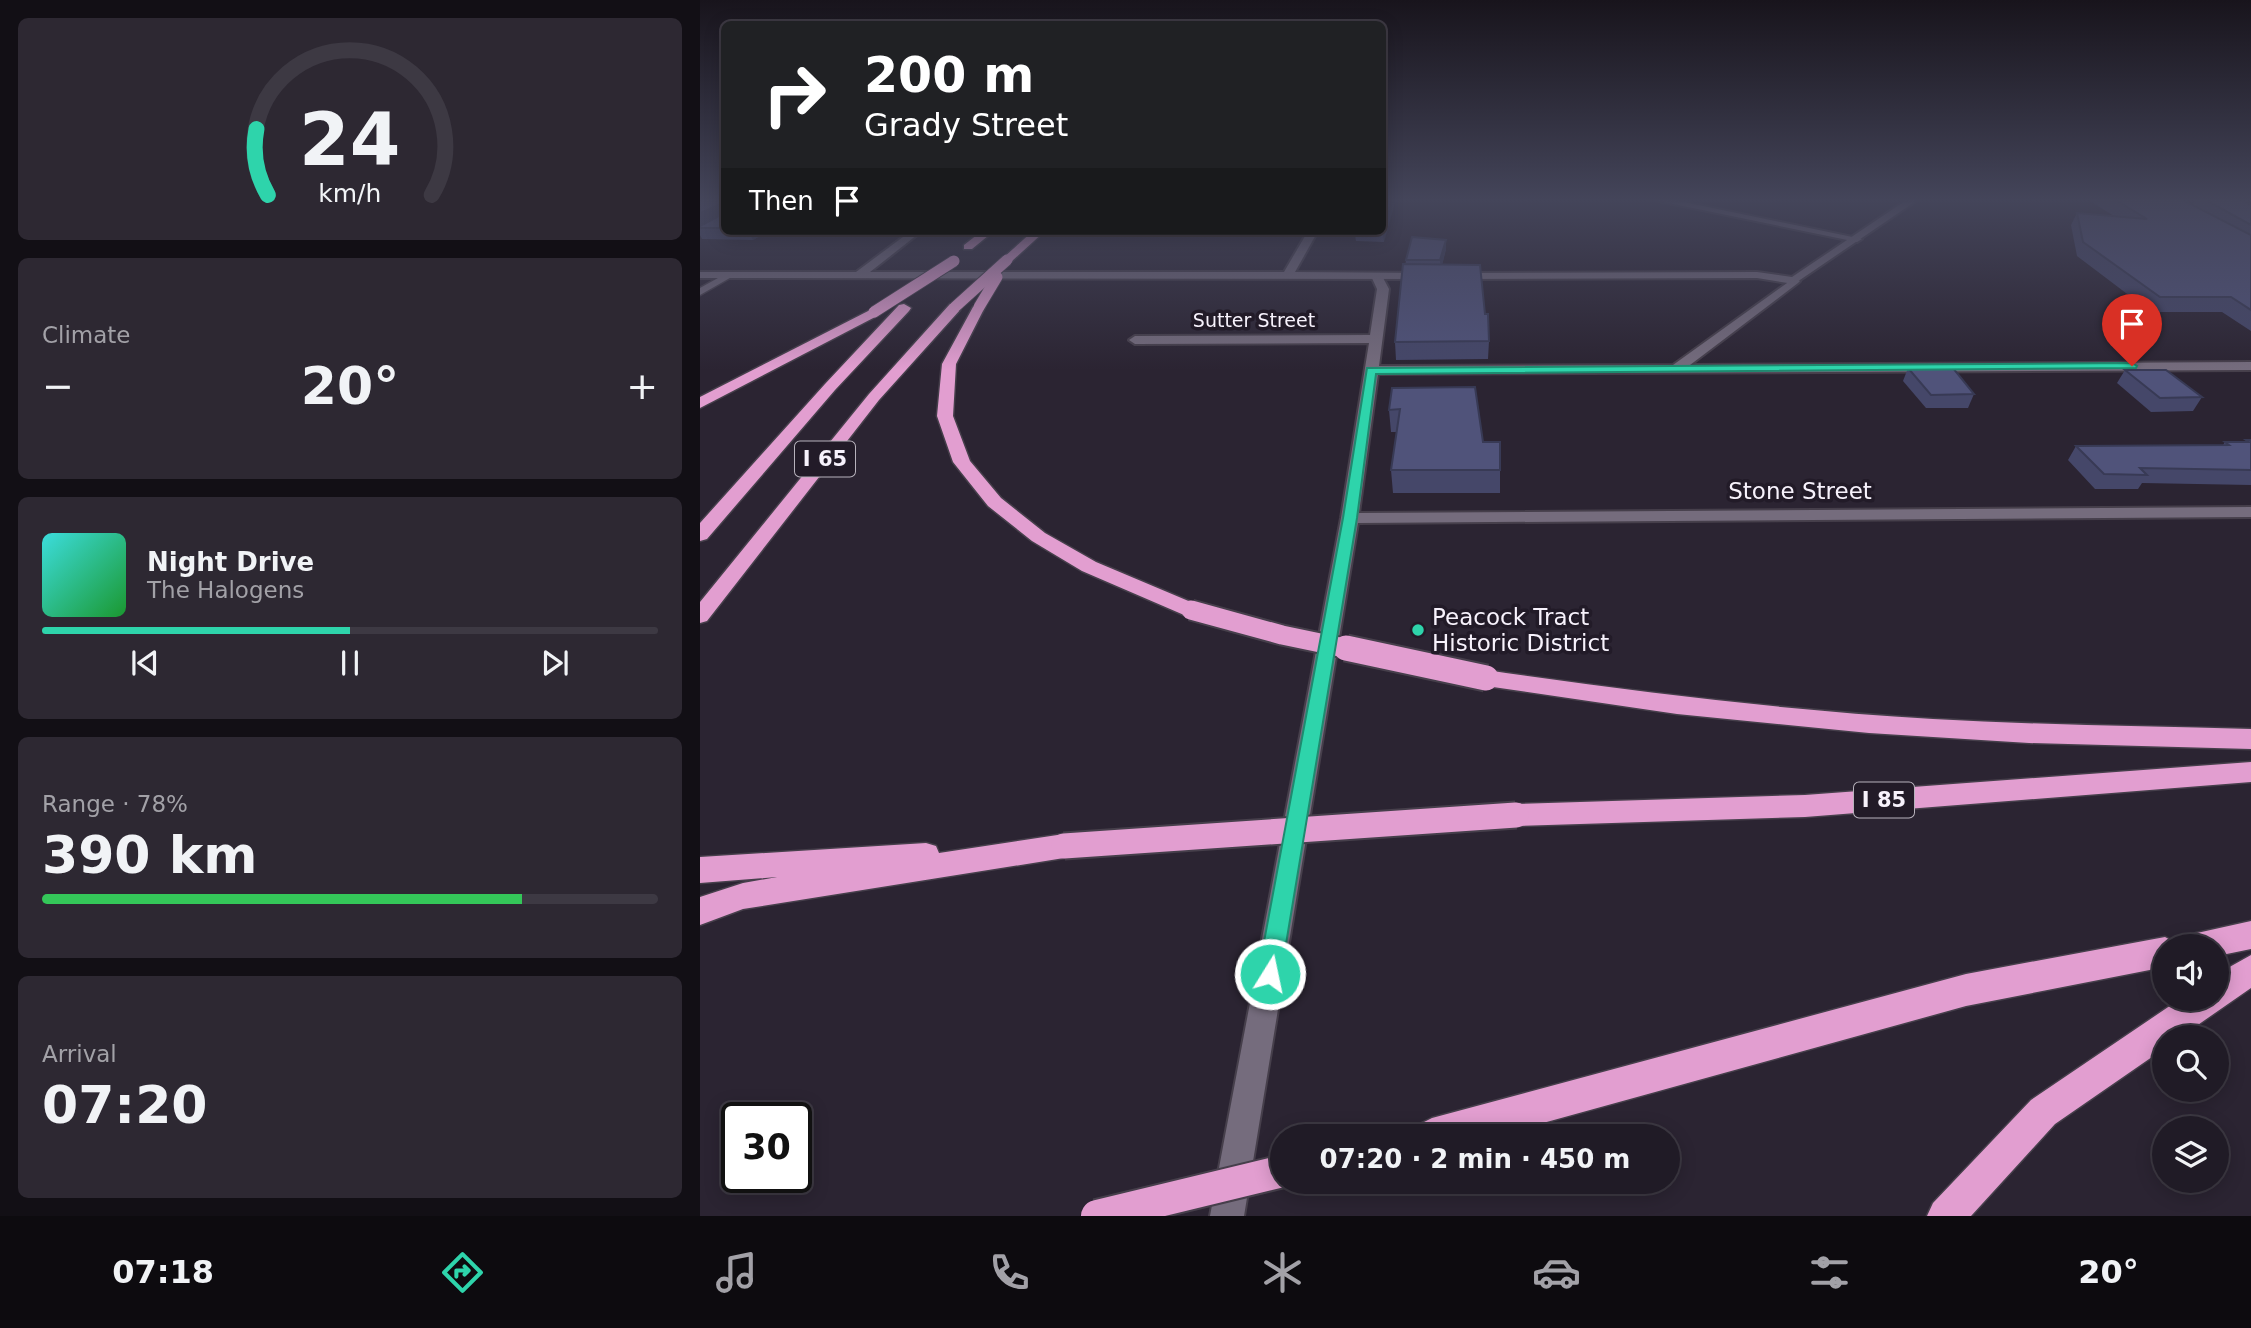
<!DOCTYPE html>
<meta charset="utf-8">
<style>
body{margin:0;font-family:"DejaVu Sans",sans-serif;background:#2d2832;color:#f1f3f6;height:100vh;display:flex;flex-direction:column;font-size:26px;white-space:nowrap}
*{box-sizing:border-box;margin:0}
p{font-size:23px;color:#a2a1a7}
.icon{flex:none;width:38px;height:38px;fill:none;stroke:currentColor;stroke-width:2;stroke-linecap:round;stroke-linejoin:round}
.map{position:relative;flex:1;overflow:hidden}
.sheet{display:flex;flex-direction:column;gap:18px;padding:18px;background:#120f15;width:700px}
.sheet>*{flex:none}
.guide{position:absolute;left:21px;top:21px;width:665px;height:214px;border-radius:10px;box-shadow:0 4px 18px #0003,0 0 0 2px #3d3943;background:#202124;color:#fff;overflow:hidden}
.buttons{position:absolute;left:1452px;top:934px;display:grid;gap:14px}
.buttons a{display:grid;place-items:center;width:77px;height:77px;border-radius:50%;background:#201b26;box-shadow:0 4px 18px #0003,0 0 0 2px #3d3943;font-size:35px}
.speed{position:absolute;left:21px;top:1102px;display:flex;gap:14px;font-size:35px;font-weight:700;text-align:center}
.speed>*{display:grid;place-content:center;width:91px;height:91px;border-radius:50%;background:#201b26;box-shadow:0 4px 18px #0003,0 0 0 2px #3d3943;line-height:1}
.speed .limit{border:4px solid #111;border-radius:10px;background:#fff;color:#111}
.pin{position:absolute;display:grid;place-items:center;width:60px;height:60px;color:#fff;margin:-72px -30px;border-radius:50% 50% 50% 0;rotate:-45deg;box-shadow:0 0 7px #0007}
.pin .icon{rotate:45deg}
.me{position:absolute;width:77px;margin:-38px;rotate:10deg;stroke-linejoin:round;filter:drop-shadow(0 0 5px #0008)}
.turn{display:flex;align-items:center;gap:24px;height:147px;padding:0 28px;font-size:32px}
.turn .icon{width:91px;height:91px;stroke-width:2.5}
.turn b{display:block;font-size:49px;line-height:60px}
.then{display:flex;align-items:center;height:66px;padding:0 28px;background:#0003;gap:14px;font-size:26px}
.big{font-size:52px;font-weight:700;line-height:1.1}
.sheet .widget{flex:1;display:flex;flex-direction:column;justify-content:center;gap:10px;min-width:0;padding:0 24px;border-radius:10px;background:#2d2832}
.sheet .dial{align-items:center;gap:0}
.dial svg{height:182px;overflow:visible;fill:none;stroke:#3d3943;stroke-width:7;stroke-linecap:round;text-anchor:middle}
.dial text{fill:#f1f3f6;stroke:none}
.song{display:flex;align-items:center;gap:21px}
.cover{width:84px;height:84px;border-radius:10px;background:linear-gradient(135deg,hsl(180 70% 55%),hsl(130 70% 35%))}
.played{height:7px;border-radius:4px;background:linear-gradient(90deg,#2ed4ab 50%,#3d3943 50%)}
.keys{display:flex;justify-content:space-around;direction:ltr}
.heat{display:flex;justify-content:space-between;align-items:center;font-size:38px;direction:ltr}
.charge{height:10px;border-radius:5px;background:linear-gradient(90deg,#34c759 78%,#3d3943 0)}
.trip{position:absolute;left:570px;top:1124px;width:410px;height:70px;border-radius:35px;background:#201b26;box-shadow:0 4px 18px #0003,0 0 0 2px #3d3943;font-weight:700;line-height:70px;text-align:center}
.menu{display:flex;height:112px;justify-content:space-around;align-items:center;background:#0d0b0f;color:#a2a1a7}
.menu .icon{width:49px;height:49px}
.menu .on{color:#2ed4ab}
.menu b{font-size:32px;color:#f1f3f6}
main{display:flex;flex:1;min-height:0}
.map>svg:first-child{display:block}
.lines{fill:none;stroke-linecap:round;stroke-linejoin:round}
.service-casing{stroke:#463f4b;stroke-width:3}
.minor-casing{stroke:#463f4b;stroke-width:4}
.tertiary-casing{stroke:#463f4b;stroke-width:4}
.motorway-casing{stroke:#463f4b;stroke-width:3}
.service{fill:#756c7d;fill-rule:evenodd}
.minor{fill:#756c7d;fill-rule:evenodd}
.tertiary{fill:#756c7d;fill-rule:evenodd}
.motorway{fill:#e29ed0;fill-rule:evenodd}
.motorway-bridge-far3-casing{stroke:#463f4b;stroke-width:13;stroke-linecap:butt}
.motorway-bridge-far2-casing{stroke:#463f4b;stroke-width:23;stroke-linecap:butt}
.motorway-bridge-far1-casing{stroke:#463f4b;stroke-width:29;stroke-linecap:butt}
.motorway-bridge-casing{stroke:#463f4b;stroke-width:36;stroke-linecap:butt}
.motorway-bridge-far3{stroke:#e29ed0;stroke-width:11}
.motorway-bridge-far2{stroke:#e29ed0;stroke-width:19}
.motorway-bridge-far1{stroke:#e29ed0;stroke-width:25}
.motorway-bridge{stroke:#e29ed0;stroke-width:32}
.wall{fill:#454769}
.shaded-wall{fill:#383a55}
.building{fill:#50537a;stroke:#383a55;stroke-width:2}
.route{fill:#2ed4ab;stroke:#1e8a6f;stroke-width:2}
.poi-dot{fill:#2ed4ab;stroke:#221b28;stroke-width:2.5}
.labels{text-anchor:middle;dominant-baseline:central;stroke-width:7;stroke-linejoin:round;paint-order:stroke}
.far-street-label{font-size:19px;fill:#f7f2fc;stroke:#221b28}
.shield{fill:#221b28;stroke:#b7b2bc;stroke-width:2}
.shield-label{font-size:21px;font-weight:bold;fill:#f7f2fc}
.street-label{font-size:23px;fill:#f7f2fc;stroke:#221b28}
.poi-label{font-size:23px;fill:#f7f2fc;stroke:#221b28;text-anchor:start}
</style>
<main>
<section class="sheet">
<div class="widget dial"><svg viewBox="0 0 100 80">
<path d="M14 69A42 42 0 1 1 86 69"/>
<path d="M14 69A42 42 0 0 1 9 40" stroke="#2ed4ab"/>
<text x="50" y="56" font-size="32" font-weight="700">24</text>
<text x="50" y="72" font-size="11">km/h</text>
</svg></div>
<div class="widget"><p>Climate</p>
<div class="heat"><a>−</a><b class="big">20°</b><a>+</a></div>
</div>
<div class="widget">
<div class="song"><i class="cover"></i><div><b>Night Drive</b><p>The Halogens</p></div></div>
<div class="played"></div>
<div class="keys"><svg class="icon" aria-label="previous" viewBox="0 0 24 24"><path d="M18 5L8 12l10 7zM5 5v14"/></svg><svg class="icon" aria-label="pause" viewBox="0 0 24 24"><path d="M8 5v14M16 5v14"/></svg><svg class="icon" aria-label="next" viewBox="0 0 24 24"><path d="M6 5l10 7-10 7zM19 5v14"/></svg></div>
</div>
<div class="widget"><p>Range · 78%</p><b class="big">390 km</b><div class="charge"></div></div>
<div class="widget"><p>Arrival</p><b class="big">07:20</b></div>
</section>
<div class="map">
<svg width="1551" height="1216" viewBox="0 0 1551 1216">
<rect width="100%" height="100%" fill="#2b2432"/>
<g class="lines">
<defs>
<path id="service" d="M27,273L35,275L0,295V288Z"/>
<g id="minor">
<path d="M949,199H969L1162,239L1157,242Z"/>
<path d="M677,273L681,274L689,289L679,366L973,365L1094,278L1100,281L1098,283L990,365L1551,362V370L678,374L659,513L1551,507V517L658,523L544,1216H510L641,518L669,343L435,344L429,340L435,336L670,335L677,289L671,276Z"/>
</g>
<g id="tertiary">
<path d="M1208,199H1219L1094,284L1057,278L757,279L751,276L757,273L1057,272L1092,277Z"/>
<path d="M211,231H222L170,272H584L608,231H618L595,272L727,273L733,276L727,279L0,278V272H156Z"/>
</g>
<g id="motorway">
<path d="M282,231H294L272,249H264V245Z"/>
<path d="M333,231H345L311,262H303V258Z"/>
<path d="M255,303L261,307L260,310L179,400L7,621L0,623V602L169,394L250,304Z"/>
<path d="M279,303L285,307L256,364L253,416L270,461L301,498L345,533L396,562L498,605L502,610L498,615L491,617L484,615L382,571L332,541L288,506L253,462L237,416L242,364L273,307Z"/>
<path d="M204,304L211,308L209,311L135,390L7,539L0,541V523L125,384L199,305Z"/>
<path d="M174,308L181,312L179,315L0,408V397Z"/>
<path d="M786,670C934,692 1083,710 1233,719C1339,725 1445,726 1551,729V749L1329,743L1169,733L977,714L786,686L778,684L775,678L778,672Z"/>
<path d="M1551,762V782L1105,817L816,826L807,823L803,815L807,807L816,804L1105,795Z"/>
<path d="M364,834L374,837L378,846L374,855L364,858L43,909L0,925V897L43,883L77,877L0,883V857L226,843L236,846L239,853Z"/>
<path d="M1551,921V949L1517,956V947H1465V967L1266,1006L796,1136H715L720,1124L732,1118L1266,974L1465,937L1476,943L1479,937Z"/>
<path d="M1551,955V988L1479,1038H1465V1048L1355,1124L1271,1216H1227L1233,1203L1331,1100L1480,999H1517V974Z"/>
</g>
</defs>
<use href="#service" class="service-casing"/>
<use href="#minor" class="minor-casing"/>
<use href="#tertiary" class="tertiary-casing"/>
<use href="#motorway" class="motorway-casing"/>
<use href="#service" class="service"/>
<use href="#minor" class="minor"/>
<use href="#tertiary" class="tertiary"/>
<use href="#motorway" class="motorway"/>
<defs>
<g id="motorway-bridge-far3">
<path d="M255,307L307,260"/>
<path d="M279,307L297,277"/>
<path d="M174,312L254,261"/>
</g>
<path id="motorway-bridge-far2" d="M491,610L582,635L654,650"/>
<g id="motorway-bridge-far1">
<path d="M646,648L786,678"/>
<path d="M364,846L816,815"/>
</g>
<path id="motorway-bridge" d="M397,1216L583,1171"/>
</defs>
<use href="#motorway-bridge-far3" class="motorway-bridge-far3-casing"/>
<use href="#motorway-bridge-far2" class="motorway-bridge-far2-casing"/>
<use href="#motorway-bridge-far1" class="motorway-bridge-far1-casing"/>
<use href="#motorway-bridge" class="motorway-bridge-casing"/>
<use href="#motorway-bridge-far3" class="motorway-bridge-far3"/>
<use href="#motorway-bridge-far2" class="motorway-bridge-far2"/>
<use href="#motorway-bridge-far1" class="motorway-bridge-far1"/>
<use href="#motorway-bridge" class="motorway-bridge"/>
</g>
<g class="wall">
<path d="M0,199H24V231H68L53,240L2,239L0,235Z"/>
<path d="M682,199L684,242L656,241L655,235L631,232V231H682Z"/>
<path d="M1387,199H1481L1492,205L1496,199H1539L1551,205V331L1522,312H1451L1377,256L1371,225L1377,213L1414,216Z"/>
<path d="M746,249L742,265L789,341L788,359L696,360L695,342L706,260Z"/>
<path d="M1208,368L1274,394L1268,408H1226L1203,381Z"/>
<path d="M1425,370L1502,397L1493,411L1451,412L1417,383Z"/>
<path d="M692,388L783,442L800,470V493H693L691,470L697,432H691L689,410Z"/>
<path d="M1546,440H1551V485L1442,483L1438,489H1395L1368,460L1376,446L1523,445L1525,442H1545Z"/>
</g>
<g class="shaded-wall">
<path d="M692,199H696L684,242L683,231Z"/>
<path d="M18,205L24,215L0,227V213Z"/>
<path d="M48,231H68L53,240Z"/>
<path d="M746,240V249L741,269L740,260Z"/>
</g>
<g class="building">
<path d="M0,199H24V228H0V226L19,216L18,205L0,213Z"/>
<path d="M682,199H692L683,231H682Z"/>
<path d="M1414,199H1481L1551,235V310L1531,297H1460L1383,242L1377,213L1447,219Z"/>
<path d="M1504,199H1539L1551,205V225Z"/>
<path d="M712,237L746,240L740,260H706Z"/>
<path d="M703,264L780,265L785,314H788L789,341L695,342Z"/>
<path d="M1208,368H1253L1274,394L1231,395Z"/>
<path d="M1425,370H1466L1502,397L1460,398Z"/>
<path d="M775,387L783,442H800V470H691L700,409L689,410L692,388Z"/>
<path d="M1546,440H1551V470L1440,468L1447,475L1404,474L1376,446L1529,445L1525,442H1549Z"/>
</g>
<linearGradient id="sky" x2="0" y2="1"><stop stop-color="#18141c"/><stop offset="0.54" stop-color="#44455a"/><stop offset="1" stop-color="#44455a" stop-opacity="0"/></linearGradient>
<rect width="1551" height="370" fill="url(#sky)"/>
<path class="route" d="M1432,363L1437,366L1436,368L676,374L657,518L581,974L578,982L570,986L562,982L558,974L643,518L667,368Z"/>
<circle class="poi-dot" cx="718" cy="630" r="7"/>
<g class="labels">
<g class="far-street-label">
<text x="554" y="320">Sutter Street</text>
</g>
<g class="shield">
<rect x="95" y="441.5" width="60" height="35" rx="5"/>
<rect x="1154" y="782.5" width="60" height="35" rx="5"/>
</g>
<g class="shield-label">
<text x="125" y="459">I 65</text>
<text x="1184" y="800">I 85</text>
</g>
<g class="street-label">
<text x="1100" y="491">Stone Street</text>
</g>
<g class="poi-label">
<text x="732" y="617">Peacock Tract<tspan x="732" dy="26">Historic District</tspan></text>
</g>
</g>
</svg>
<div class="buttons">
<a><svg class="icon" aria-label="sound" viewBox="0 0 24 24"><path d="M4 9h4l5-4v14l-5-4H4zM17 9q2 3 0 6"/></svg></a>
<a><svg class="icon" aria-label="search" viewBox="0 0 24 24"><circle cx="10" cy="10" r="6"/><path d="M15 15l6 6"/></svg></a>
<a><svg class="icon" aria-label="layers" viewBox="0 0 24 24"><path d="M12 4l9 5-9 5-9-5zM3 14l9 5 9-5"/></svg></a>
</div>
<div class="speed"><div class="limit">30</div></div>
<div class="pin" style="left:1432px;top:366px;background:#d93025"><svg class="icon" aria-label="arrive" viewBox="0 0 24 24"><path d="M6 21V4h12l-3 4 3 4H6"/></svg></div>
<svg class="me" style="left:570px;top:974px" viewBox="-20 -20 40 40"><circle r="17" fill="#2ed4ab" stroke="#fff" stroke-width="3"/><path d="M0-11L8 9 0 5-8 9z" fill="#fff"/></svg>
<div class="trip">07:20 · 2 min · 450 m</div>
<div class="guide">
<div class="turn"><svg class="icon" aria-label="right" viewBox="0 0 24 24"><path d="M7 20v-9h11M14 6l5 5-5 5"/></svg><div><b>200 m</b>Grady Street</div></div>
<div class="then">Then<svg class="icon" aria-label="arrive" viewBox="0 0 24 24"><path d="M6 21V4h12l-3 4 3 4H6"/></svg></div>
</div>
</div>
</main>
<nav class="menu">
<b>07:18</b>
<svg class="icon on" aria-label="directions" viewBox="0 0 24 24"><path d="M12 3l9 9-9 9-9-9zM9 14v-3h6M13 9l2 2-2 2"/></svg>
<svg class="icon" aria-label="music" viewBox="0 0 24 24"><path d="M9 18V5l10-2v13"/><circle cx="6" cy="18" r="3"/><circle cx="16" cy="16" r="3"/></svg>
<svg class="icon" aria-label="phone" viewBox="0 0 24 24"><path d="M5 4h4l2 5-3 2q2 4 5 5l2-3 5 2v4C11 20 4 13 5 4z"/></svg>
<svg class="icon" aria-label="climate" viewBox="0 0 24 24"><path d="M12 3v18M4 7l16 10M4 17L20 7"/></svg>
<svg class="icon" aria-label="car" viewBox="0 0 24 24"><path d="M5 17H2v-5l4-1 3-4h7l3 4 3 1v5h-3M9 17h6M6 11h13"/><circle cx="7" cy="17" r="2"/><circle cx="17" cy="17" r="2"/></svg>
<svg class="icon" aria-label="filters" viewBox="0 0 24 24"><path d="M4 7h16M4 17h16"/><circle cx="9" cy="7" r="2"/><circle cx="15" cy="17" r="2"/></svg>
<b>20°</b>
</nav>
